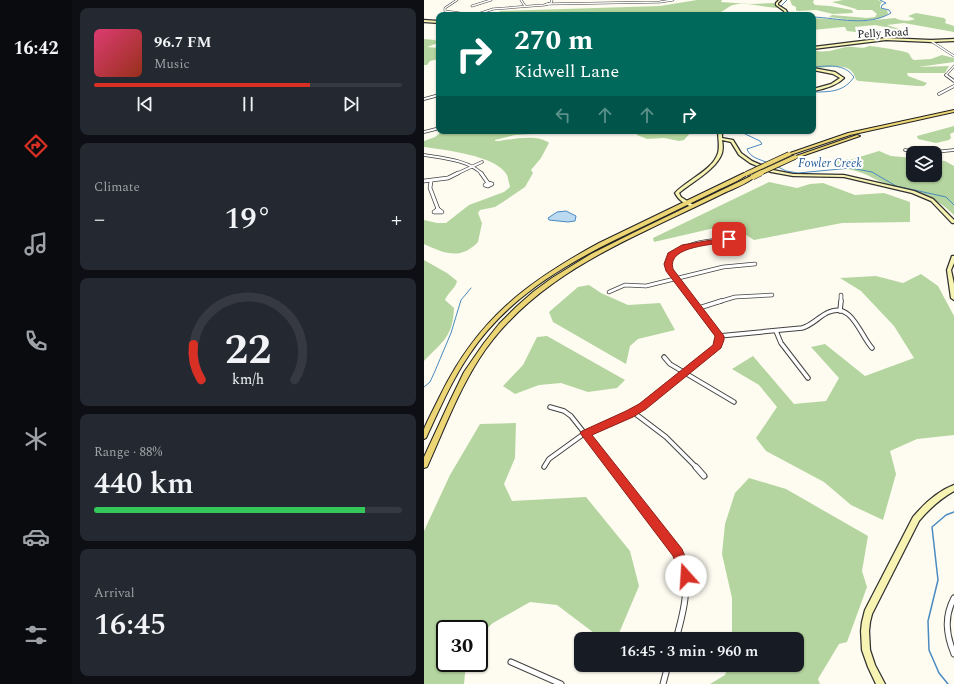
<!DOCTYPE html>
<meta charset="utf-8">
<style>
body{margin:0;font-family:Spectral,serif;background:#242831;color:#f1f3f6;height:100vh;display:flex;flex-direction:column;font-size:15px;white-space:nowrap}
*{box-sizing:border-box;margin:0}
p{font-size:13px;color:#9ea1a6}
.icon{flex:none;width:22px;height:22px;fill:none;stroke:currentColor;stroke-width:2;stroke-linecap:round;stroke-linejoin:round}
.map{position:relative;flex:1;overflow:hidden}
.side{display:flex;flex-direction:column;gap:8px;padding:8px;background:#0d0f14;width:352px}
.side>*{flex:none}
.hud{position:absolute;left:12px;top:12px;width:380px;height:122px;border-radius:8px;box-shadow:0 1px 3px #0004;background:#00695c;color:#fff;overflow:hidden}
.controls{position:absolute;left:482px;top:146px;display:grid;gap:8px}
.controls a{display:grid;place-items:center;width:36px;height:36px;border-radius:8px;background:#171b24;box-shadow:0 1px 3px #0004;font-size:20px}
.speed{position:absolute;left:12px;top:620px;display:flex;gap:8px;font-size:20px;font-weight:700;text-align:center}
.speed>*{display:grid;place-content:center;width:52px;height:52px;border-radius:50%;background:#171b24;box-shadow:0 1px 3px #0004;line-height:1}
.speed .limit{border:2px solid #111;border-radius:6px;background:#fff;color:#111}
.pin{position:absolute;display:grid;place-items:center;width:34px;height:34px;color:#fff;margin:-17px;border-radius:8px;box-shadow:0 2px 6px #0006}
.me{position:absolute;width:44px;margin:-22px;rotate:341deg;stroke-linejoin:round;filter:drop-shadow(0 0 3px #0008)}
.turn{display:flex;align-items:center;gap:14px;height:84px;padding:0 12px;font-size:18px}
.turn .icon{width:52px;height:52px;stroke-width:2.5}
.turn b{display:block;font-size:28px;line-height:34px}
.lanes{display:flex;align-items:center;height:38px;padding:0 12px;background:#0003;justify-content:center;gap:20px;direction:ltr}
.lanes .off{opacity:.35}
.big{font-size:30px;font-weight:600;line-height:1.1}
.side .card{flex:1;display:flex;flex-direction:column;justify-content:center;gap:6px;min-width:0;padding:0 14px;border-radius:8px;background:#242831}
.side .dial{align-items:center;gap:0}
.dial svg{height:104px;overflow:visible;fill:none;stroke:#363941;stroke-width:7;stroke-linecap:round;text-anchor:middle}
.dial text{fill:#f1f3f6;stroke:none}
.song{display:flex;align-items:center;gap:12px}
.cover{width:48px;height:48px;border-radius:6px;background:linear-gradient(135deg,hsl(340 70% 55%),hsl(10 70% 35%))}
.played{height:4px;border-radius:2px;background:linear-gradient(90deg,#d93025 70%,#363941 70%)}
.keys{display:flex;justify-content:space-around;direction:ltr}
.heat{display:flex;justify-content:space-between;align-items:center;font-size:22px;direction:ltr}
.charge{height:6px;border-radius:3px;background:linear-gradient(90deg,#34c759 88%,#363941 0)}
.trip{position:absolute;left:150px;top:632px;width:230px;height:40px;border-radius:8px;background:#171b24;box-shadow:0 1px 3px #0004;font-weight:600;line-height:40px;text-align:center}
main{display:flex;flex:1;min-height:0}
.tabs{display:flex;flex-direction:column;width:72px;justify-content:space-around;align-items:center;background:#090b0e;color:#9ea1a6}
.tabs .icon{width:28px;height:28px}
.tabs .active{color:#d93025}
.tabs b{font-size:18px;color:#f1f3f6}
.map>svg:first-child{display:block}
.forest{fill:#b4d59f}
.water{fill:#bbd9f0;stroke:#498ac0}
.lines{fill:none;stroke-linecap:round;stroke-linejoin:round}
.stream-far1{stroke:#498ac0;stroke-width:1}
.stream{stroke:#498ac0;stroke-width:1.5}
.street-far4-casing{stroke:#424242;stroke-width:2.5}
.street-far3-casing{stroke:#424242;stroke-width:3.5}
.street-far2-casing{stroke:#424242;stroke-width:4.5}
.street-far1-casing{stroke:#424242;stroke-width:5.5}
.street-casing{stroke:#424242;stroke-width:7}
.secondary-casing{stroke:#313131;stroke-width:2.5}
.primary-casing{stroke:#202020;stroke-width:2}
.street-far4{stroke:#fff;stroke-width:1.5}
.street-far3{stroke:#fff;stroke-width:2}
.street-far2{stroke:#fff;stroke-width:3}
.street-far1{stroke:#fff;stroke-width:3.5}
.street{stroke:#fff;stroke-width:5}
.secondary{fill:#f7f4b3;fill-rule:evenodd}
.primary{fill:#ebd574;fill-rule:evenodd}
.primary-bridge-far1-casing{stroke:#202020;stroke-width:5.5;stroke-linecap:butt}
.primary-bridge-casing{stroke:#202020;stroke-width:6;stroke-linecap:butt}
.primary-bridge-far1{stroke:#ebd574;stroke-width:4}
.primary-bridge{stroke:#ebd574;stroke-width:5}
.route{fill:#d93025;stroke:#8d1f18}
.labels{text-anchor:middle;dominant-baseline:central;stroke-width:4;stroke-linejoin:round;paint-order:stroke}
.far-street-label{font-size:11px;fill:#0f0f0f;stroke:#fff}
.far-water-label{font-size:12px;font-style:italic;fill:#235d95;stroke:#fff}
</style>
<main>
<nav class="tabs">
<b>16:42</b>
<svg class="icon active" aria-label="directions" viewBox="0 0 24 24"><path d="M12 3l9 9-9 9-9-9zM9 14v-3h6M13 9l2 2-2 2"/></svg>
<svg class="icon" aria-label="music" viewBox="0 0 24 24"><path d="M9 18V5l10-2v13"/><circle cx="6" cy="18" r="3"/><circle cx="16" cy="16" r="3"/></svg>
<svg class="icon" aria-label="phone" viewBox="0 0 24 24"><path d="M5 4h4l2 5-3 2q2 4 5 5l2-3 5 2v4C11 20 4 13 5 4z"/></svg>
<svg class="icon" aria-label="climate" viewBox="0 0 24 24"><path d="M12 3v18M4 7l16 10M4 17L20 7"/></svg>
<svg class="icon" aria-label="car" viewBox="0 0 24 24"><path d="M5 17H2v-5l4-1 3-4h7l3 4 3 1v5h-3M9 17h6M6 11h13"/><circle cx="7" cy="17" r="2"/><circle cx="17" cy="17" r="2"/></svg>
<svg class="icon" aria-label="filters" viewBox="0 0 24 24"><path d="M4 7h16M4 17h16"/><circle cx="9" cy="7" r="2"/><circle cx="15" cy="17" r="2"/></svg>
</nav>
<section class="side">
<div class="card">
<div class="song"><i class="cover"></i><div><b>96.7 FM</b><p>Music</p></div></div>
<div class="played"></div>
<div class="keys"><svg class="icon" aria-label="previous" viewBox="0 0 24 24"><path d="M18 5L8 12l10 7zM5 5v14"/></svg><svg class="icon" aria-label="pause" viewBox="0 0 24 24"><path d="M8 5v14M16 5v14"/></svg><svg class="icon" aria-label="next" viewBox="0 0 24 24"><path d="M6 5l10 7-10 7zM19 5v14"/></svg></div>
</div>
<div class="card"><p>Climate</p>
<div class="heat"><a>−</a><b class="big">19°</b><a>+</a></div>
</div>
<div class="card dial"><svg viewBox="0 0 100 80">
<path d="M14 69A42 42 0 1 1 86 69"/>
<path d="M14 69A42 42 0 0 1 8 42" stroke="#d93025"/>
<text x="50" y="56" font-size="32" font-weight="700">22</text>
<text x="50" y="72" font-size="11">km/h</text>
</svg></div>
<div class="card"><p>Range · 88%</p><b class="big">440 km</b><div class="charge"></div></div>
<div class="card"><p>Arrival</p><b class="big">16:45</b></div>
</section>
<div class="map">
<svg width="530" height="684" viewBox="0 0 530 684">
<rect width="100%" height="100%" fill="#fefcf1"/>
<g class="forest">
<path d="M273,0H298L297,2L327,4L350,3L355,8C340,8 323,1 309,5C305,6 301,10 297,12L311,15H254V13L137,15L139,12H125L122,15H74L76,11L236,6Z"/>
<path d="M366,0H390L389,2L391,5L406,6L428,10L429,13L409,14L392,10L374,11L372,10V7L368,5Z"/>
<path d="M419,0H454L458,2L456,5V8L463,10L464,14C448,25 423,19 405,17L408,15L443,18L451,17L453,14L448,10H433L432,9L408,2Z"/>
<path d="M492,13L520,18L522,20L521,23L530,26V32L480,23L463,25L481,31L451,25L431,27L432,32L423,31L421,27H419L389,30V18L440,21L471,18C477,21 484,22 491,19L484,16Z"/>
<path d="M0,39L11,40L14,43L3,47L15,48V59L6,61L3,65H0Z"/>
<path d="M445,46C449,46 482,51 484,53C487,55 486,58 490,60L507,59L518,55L530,58V62L494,67L525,66L521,73H483L484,76L503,83L500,86H493L435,81L432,80C428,59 403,69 389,68V50C402,54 411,49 423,47C431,46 437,50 445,46Z"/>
<path d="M530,126V132L526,134L527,138L525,140L512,143L494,139L493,136Z"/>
<path d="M18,131H129L126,133L91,135L71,140V141H75C89,139 113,134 125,143L117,158L107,170L109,173L101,187L79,202L71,207L56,210L54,213L58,223L54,242C37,260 21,254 0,244V220L13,223H22L45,205L80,192L86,187C85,183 84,178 83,175C72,155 20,150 0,147V141L11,137Z"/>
<path d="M224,131H268L260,140L255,141L240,138L223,139L213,135V134Z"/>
<path d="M455,151L467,156L489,158V175H511V160L521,161L530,166V215C508,192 485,193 458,182C451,180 445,175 438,173C430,170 422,169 414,166L412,164L415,159H429Z"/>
<path d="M345,182L373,188L386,184L399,183L431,195L460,193L486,202V222L418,223L330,240L316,231L299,226L230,242L229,238Z"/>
<path d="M0,260L23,273L33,281C32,288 24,292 21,300L30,308C29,337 18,342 0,361Z"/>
<path d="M497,274L514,286L530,316V435L493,439L466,451L472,474L459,520L427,505L400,482L342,451L332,438L353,407L335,385L308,369L329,356L370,404L402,401L415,378L387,347L401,344L441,376L490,358L470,326L437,291L416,278L452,276L479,283Z"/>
<path d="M165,285L177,293L204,305L236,303L251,330L214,339L206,346L202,364L129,322L125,312L154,287Z"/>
<path d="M123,336L201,380L193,388L164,392L137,383L115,385L91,394L79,386L99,365L113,337Z"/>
<path d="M92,423L91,458L80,484L88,501L162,497L206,551L215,586L193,638L174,636L133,605L106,602L69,623L55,635V629H21V663H42L40,684H0V531L26,475L56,424Z"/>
<path d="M325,478L362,489L444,536L438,571L443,587L423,642L415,644L394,679L396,684H286L301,675L305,665H373V639H308V598L298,554L301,524L311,493Z"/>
</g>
<path class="water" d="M142,211L152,216L151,221L144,222L125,220L124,218L133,212Z"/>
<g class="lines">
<g class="stream-far1">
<path d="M363,0L357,6L368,15"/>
<path d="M389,17C415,18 443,27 467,13L465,10L457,8L458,5L462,3L456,0"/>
<path d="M389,67C404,66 420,63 430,77C420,92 406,92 389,92"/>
<path d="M315,131L336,141L338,144L323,149C326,158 336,159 344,163"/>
<path d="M354,167L362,171L374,173L427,168L448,172L472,186L522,197L530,205"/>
<path d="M0,387L6,382L11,371L27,333L37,300L47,288"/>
</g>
<path class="stream" d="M524,684L515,673L505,650L504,621L514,580L508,527L522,515L530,512"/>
<defs>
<g id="street-far4">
<path d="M33,0L21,8V11L49,15"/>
<path d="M97,0L101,6"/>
<path d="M123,4L236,2L249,0"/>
<path d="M48,6L67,0"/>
<path d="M51,15L69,9L120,5L127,3L128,0"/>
<path d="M507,41L530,56"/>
<path d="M523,76L522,75L530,66"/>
</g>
<g id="street-far3">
<path d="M522,75L530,81"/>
<path d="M515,94L530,86"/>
<path d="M0,99L15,95"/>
<path d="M0,132L12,129"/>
<path d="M481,150L501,153L530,150"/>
<path d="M0,155C18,158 45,160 58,174"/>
<path d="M32,174L58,162"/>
</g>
<g id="street-far2">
<path d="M57,173L64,183"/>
<path d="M0,181L24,178L34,173"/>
<path d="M7,181L6,188L14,209"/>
<path d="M64,183L68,184L64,186L61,185Z"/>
<path d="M14,209L18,212H10Z"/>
<path d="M185,292L201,285L222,286L299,267L331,264"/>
<path d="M270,302L245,269L244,260C261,239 293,241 318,237"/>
<path d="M294,302L311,297L348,295"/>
<path d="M417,302V295"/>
</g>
<g id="street-far1">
<path d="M275,308L297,301"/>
<path d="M416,311L417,301"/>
<path d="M352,331L357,343L384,378"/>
<path d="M295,336L378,328C389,325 395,316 405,312C428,302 436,335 448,348"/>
<path d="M240,357L246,364L310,402"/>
<path d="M126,407L140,411L147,416L188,468"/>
<path d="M209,412L242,437L273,468"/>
<path d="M120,467L125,459L161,433L205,414L218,406L293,346L296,340L295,336L269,301"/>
</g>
<g id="street">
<path d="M187,467L254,553C267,585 261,607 252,639"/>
<path d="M272,467L280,476"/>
<path d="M530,598C520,617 522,634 530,654"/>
<path d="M87,662L137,684"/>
<path d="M239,684L244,665"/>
</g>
<g id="secondary">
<path d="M355,0H357L354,3V5L362,10L364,15H362L360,11L352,5V3Z"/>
<path d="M0,20L15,21V23L0,22Z"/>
<path d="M462,38L507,40L530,39V41L507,42L462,40L389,49V47Z"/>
<path d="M389,68L411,72L420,78C412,86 400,89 389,91V89L407,84L416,78L409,74L389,70Z"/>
<path d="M294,131H298V138L309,140L317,153L328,161L349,170L369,174L420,175L490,191L509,199L530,220V223H528L507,201L488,193L420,177L369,176L347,172L326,163L315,155L307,142L298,140C299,145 299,149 298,153C292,170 268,182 255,193L257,197L271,206L270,207C263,206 254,200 251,193C263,180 289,170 294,153C296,146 294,138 294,131Z"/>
<path d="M528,256H530V263L527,270L530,284V300L527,298L523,270Z"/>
<path d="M530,485V491C516,499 505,509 495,521L448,614L446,622L445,631L446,650L451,665L461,684H452L444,667L438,650L437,631L438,622L441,610L489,517C500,504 514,491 530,485Z"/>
</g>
<g id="primary">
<path d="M530,110V112L426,135L366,155L363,154L424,133Z"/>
<path d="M433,135L436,136L372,158L369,157Z"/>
<path d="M320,173L324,174C315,181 302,186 292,191C269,202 247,213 224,224C156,256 87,291 45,355C28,380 16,408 3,436L2,438L0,439C0,436 0,432 0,429C1,426 3,422 5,418C9,410 13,402 17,394C54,319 103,282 175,243Z"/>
<path d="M327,176L331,177C321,185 308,189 296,195C272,207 247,218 223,230C158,261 95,297 55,359C34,392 20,429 4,465L3,467L0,468V457L25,403L40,372L60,343L75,324L92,307L109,292L128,278L167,254L209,233Z"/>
</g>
</defs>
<use href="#street-far4" class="street-far4-casing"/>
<use href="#street-far3" class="street-far3-casing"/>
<use href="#street-far2" class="street-far2-casing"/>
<use href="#street-far1" class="street-far1-casing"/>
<use href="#street" class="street-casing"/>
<use href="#secondary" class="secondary-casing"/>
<use href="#primary" class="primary-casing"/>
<use href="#street-far4" class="street-far4"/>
<use href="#street-far3" class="street-far3"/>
<use href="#street-far2" class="street-far2"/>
<use href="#street-far1" class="street-far1"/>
<use href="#street" class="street"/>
<use href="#secondary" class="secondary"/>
<use href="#primary" class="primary"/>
<defs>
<g id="primary-bridge-far1">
<path d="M322,174L365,154"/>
<path d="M334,174L371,157"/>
</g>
<path id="primary-bridge" d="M329,177L337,173"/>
</defs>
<use href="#primary-bridge-far1" class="primary-bridge-far1-casing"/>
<use href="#primary-bridge" class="primary-bridge-casing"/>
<use href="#primary-bridge-far1" class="primary-bridge-far1"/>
<use href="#primary-bridge" class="primary-bridge"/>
</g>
<path class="route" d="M305,237L309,239L308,241C293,245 242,245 249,269L300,336V340L297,348L222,409L209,417L168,435L258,549L269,576L267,580L262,582L258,580L249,556L156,433L158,431L202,411L215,404L289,345L291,336L242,271L240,264L244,253L258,245Z"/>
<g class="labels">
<g class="far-street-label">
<text transform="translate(459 33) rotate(-3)">Pelly Road</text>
</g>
<g class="far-water-label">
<text x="406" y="163">Fowler Creek</text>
</g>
</g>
</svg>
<div class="controls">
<a><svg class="icon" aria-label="layers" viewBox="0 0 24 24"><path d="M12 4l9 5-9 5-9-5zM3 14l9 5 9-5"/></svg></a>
</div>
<div class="speed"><div class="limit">30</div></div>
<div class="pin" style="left:305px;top:239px;background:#d93025"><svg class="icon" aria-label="arrive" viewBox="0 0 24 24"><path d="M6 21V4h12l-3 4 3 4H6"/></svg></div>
<svg class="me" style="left:262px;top:576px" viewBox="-20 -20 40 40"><circle r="19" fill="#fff"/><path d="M0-13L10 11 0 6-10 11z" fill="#d93025"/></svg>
<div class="trip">16:45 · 3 min · 960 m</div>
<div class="hud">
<div class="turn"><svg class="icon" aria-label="right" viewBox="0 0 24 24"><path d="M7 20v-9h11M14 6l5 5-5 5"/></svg><div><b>270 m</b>Kidwell Lane</div></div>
<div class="lanes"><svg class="icon off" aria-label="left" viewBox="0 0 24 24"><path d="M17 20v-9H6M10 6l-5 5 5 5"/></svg><svg class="icon off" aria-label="ahead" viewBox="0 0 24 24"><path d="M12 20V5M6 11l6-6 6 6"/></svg><svg class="icon off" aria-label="ahead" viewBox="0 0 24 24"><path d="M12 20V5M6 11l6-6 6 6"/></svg><svg class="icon" aria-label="right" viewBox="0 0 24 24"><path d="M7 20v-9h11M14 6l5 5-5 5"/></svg></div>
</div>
</div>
</main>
